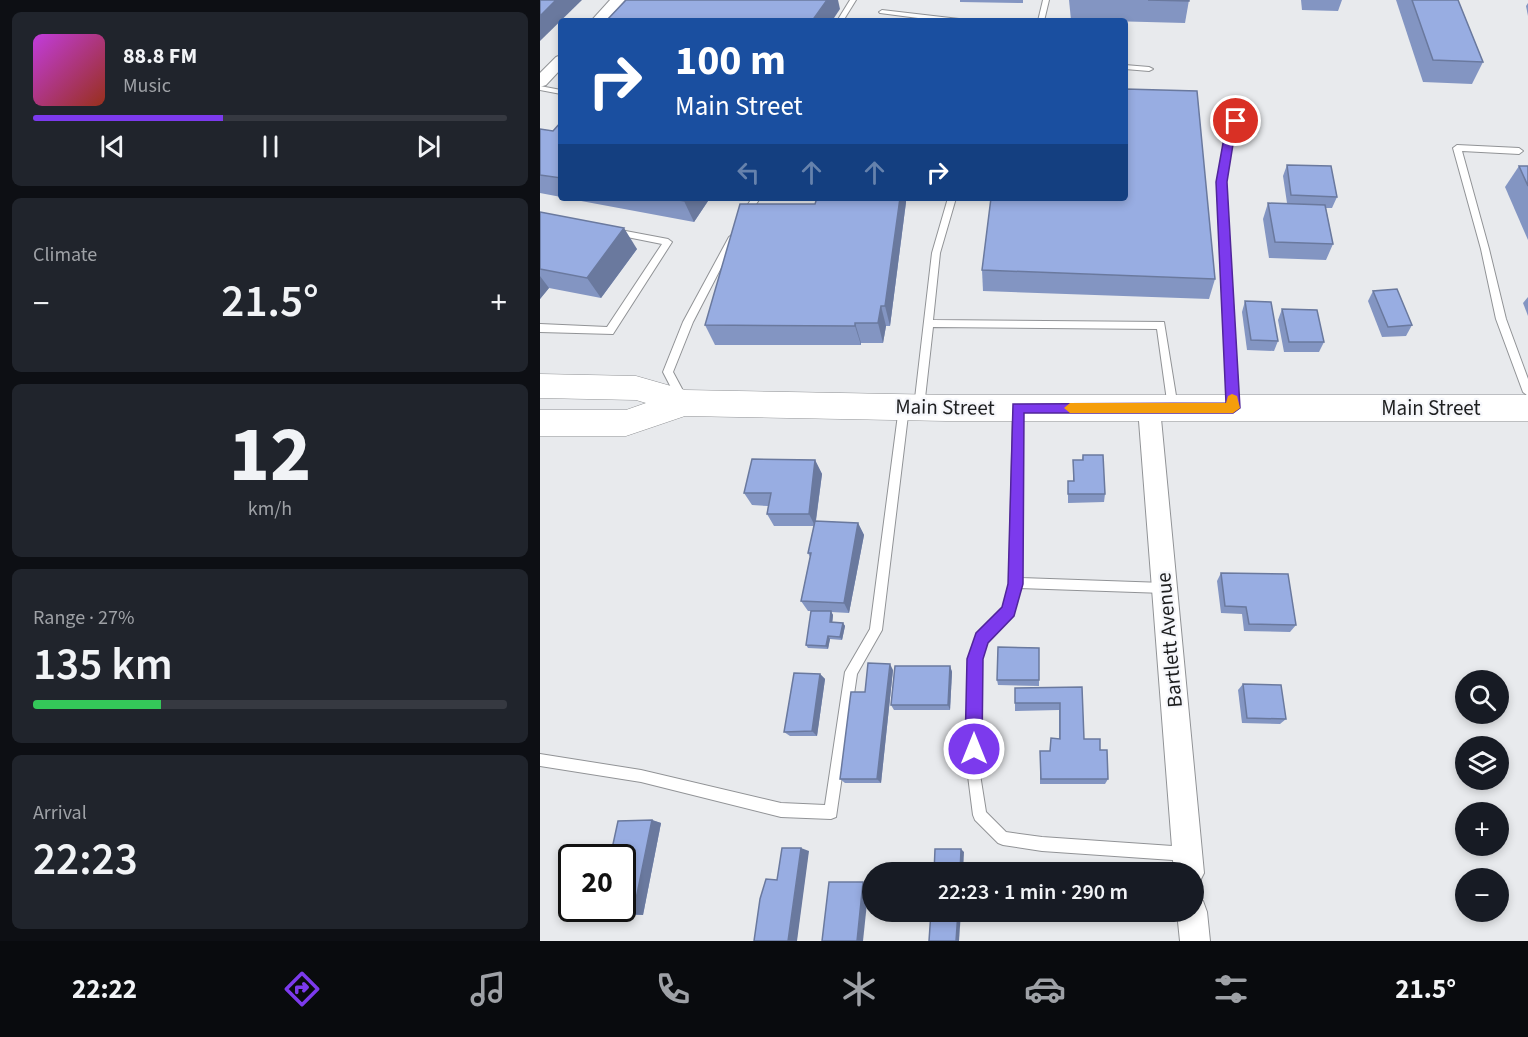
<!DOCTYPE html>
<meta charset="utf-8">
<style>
body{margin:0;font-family:"Source Sans 3",sans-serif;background:#20242c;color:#f1f3f6;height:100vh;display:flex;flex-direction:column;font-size:22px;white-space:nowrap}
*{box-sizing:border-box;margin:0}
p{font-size:20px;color:#9ea1a6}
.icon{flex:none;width:33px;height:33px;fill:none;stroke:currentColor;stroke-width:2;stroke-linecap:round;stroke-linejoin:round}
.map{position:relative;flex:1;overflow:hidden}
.details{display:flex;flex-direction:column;gap:12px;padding:12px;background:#0d0f14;width:540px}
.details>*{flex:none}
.hud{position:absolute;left:18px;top:18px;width:570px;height:183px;border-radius:6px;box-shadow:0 3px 9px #0003;background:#1a4fa0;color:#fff;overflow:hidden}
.fabs{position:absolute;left:915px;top:670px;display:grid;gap:12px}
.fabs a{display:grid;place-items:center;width:54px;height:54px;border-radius:50%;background:#171b24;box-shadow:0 3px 9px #0003;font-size:30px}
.speed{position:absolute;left:18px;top:844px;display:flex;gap:12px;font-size:30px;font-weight:700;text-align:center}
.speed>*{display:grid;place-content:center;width:78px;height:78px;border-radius:50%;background:#171b24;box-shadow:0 3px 9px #0003;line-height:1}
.speed .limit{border:3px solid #111;border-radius:9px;background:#fff;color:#111}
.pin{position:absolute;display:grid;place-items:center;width:51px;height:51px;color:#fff;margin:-26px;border:3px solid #fff;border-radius:50%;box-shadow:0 2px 6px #0007}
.me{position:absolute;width:66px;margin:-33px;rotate:0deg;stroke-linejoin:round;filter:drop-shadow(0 0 4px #0008)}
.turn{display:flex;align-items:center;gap:21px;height:126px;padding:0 18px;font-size:27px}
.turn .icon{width:78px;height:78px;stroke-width:2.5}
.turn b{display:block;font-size:42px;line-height:51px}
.lanes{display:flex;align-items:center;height:57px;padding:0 18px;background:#0003;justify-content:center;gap:30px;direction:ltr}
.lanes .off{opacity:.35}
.big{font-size:45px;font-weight:600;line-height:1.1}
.details .card{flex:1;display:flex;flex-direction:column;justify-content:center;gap:9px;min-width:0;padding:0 21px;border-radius:9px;background:#20242c}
.details .dial{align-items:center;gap:0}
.dial b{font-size:78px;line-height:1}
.song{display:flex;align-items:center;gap:18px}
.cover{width:72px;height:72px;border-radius:9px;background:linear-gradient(135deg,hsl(290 70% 55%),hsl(10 70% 35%))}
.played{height:6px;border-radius:3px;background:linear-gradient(90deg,#7c3aed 40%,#363941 40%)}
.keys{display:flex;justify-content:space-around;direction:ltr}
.heat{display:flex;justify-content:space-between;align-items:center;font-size:33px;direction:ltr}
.charge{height:9px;border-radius:4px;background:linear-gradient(90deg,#34c759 27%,#363941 0)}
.trip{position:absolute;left:322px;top:862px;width:342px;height:60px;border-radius:30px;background:#171b24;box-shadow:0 3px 9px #0003;font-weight:600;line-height:60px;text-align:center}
.menu{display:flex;height:96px;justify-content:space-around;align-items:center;background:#090b0e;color:#9ea1a6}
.menu .icon{width:42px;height:42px}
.menu .current{color:#7c3aed}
.menu b{font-size:27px;color:#f1f3f6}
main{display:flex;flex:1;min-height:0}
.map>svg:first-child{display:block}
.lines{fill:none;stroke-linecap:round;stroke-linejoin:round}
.service-casing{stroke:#919396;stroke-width:2}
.minor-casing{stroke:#919396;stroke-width:2}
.primary-casing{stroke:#919396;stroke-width:1}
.service{fill:#fff;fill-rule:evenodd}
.minor{fill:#fff;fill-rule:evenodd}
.primary{fill:#fff;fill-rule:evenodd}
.wall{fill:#8395c2}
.shaded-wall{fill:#6a799e}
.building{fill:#98ade2;stroke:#6a799e;stroke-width:1.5}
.route{fill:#7c3aed;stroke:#51269a;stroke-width:1.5}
.slow{fill:#f59e0b}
.labels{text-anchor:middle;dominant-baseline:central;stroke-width:4.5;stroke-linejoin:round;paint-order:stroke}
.street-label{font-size:21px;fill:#1e1f20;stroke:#f6f7fb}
</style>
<main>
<section class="details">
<div class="card">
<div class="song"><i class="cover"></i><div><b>88.8 FM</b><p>Music</p></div></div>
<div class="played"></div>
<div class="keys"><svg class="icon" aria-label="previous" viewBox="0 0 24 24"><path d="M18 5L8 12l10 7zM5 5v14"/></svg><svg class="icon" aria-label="pause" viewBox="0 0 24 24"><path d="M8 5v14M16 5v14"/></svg><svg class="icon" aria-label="next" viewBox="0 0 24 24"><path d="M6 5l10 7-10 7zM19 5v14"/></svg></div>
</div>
<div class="card"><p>Climate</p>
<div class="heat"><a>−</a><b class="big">21.5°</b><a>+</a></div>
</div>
<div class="card dial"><b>12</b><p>km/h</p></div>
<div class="card"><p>Range · 27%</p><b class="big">135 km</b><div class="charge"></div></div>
<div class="card"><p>Arrival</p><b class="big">22:23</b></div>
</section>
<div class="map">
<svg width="988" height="941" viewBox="0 0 988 941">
<rect width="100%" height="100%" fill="#e8eaed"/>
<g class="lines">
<defs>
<g id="service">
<path d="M310,0H316L303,21H297Z"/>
<path d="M503,0H509L504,21H498Z"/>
<path d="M342,10L419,19L422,21H401L340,13L339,12Z"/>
<path d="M585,65L609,67L613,69L609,71L585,69Z"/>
<path d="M0,86L21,90V94L0,90Z"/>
<path d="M693,119H696L700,121L694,132L685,182L698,408L693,412L688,408L677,182L686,132Z"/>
<path d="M917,145L979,148L983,151L979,154L922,151L949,249L966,319L988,379V396L983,392L956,319L941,249L913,148Z"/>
<path d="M212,198H220L208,217H202L201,215Z"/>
<path d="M408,198H416L400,253L393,320L624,322L638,408L637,411L633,412L628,408L617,329L393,327L384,407L379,411L375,410L374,407L392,253Z"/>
<path d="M75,229L128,239L132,242L73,334L0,332V324L67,327L122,244L72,234L71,232Z"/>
<path d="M193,234L197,237L153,322L133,372L148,400L143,404L139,403L123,372L143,322L189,237Z"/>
<path d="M364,403L369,407L342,630L317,674L296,817L291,819L241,817L101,782L0,766V754L101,770L241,803L285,805L305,672L330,629L359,407Z"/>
<path d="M478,404L483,408L481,578L624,583L628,584L630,588L628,592L624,593L479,588L472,615L447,641L441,659L439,768L446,812L466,832L502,837L647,847L652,849L654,854L652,859L647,861L502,851L463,845L458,843L435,820L433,815L427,768L429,659L438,634L463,608L469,583L473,408Z"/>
</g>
<g id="minor">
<path d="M70,0H85L66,21H51Z"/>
<path d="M21,55V69L6,85L0,87V73L16,57Z"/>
<path d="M609,399L617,402L620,408L664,873L659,883L654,886V873H634L598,408L601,402Z"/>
<path d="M654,898L663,901L667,912L670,941H640L637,912H654Z"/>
</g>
<path id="primary" d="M0,374L96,376L145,390L406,395H988V421H406L145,416L86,436H0V410H86L106,403L96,400L0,398Z"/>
</defs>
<use href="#service" class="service-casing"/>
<use href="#minor" class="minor-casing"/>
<use href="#primary" class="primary-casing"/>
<use href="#service" class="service"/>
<use href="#minor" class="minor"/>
<use href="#primary" class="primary"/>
</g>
<g class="wall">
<path d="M420,0H483V3L420,2Z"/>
<path d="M529,0H649L645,23L531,20Z"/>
<path d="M761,0H802L798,11L762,10Z"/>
<path d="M856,0H918L943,62L932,84L883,82Z"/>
<path d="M988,3V16L986,6Z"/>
<path d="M21,122V197L0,193V129L13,131Z"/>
<path d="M747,165L797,197L792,208H786L793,244L786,260L729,258L723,219L728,203H747L743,176Z"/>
<path d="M979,166H988V240L965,187Z"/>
<path d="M25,198H170L154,222Z"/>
<path d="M366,202L350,326H346L343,343H321V345H175L165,325L275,204Z"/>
<path d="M0,212L97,249L61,298L9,288L0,299Z"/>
<path d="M442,270L675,279L669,299L443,291Z"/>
<path d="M833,291L872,325L866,336L842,337L828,301Z"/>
<path d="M988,297V316L983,303Z"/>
<path d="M705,301L738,341L734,351L707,350L702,312Z"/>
<path d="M742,309L784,342L779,352H744L738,320Z"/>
<path d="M543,455L565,494L564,502L528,503V481H533V460H542Z"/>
<path d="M275,460L282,474L276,521L318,523L324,535L309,613L291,612L293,615L292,622L303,623L305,626L302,640L290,639L288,649L268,648L266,645L276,611H268L261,601L270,557L268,553L274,526H234L227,514L228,506L212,505L204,493Z"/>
<path d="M681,573L756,625L750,632L704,631L702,614L681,613L677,581Z"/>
<path d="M499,648V686L458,685L457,680Z"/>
<path d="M410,666L412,672L410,710H354L351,705Z"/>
<path d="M353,670L341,783H305L300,779L325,692Z"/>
<path d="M280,674L285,679L277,736H250L244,732Z"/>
<path d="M703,684L746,719L740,724L702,723L698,690Z"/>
<path d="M542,687L544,739L560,750L568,779L565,784H500V751H510L511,738L519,739V710L475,711V703Z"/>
<path d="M112,820L121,823L103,915H58Z"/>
</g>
<g class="shaded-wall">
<path d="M16,0H42L0,41V16Z"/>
<path d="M287,0H298L300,9L292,21H272Z"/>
<path d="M146,198H170L154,222L144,201Z"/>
<path d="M360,198H366V202L350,326L345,306Z"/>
<path d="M84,228L97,249L61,298L47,278Z"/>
<path d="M0,276L9,288L0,299Z"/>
<path d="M341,306L346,326L343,343L338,323Z"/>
<path d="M315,323L321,343V345L315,326Z"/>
<path d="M275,460L282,474L275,526L269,514Z"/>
<path d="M318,523L324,535L309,613L304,603Z"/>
<path d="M291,611L293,615L292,626L290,622Z"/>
<path d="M303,623L305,626L302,640L300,637Z"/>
<path d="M288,636L290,639L288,649L286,646Z"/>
<path d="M350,664L353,670L341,783L337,779Z"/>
<path d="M410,666L412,672L410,710L408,705Z"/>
<path d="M280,674L285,679L277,736L272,731Z"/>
<path d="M112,820L121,823L103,915L93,914Z"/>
<path d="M261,848L269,851L257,941H248Z"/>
<path d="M421,849L424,852L423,873H420Z"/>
<path d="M323,882L329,884L323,941H317Z"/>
<path d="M418,912H421L419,941H416Z"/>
</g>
<g class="building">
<path d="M0,0H16L0,16Z"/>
<path d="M86,0H287L272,21H66Z"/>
<path d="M608,0H649V1Z"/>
<path d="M872,0H918L943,62L893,60Z"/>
<path d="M585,89L657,91L675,279L442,270L451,198H585Z"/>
<path d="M21,122V178L0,175V129L13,131Z"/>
<path d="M747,165L791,166L797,197L751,195Z"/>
<path d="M979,166H988V186Z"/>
<path d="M128,198H146L144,201Z"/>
<path d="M277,198H360L345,306H341L338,323H315V326L165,325L200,204H275Z"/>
<path d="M728,203L785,205L793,244L735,242Z"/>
<path d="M0,212L84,228L47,278L0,269Z"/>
<path d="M857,289L872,325L848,327L833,291Z"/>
<path d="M705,301L731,302L738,341L711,340Z"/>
<path d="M742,309L777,310L784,342H749Z"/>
<path d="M543,455H563L565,494H528V481H534L533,460H543Z"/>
<path d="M212,459L275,460L269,514H227L231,493H204Z"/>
<path d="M275,521L318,523L304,603L261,601L271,553H268Z"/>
<path d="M681,573L748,574L756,625L709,624L706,607L685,606Z"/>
<path d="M271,611H291L290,622L303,623L300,637L288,636L286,646L266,645Z"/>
<path d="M458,647L499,648V680H457Z"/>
<path d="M328,663L350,664L337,779H300L311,692H325Z"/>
<path d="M355,666H410L408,705H351Z"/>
<path d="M254,673L280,674L272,731L244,732Z"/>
<path d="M703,684L741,685L746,719L707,718Z"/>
<path d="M542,687L544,739H560V750H567L568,779H501L500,751H510L511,738L520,739V703H475V688Z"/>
<path d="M112,820L93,914L58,915L59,909H82V858H70L78,821Z"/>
<path d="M242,848H261L248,941H214L220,899L226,879L237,880Z"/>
<path d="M395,849H421L420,873H394Z"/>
<path d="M289,882H323L317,941H282Z"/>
<path d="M391,912H418L416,941H389Z"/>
</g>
<path class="route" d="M693,119L701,121L695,132L687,182L700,408L693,413H484L483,584L474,616L448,643L443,659L442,749L439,755L434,757L428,755L425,749L427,659L436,633L462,607L468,584L473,404L686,403L676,182L685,132Z"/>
<path class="slow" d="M692,394L697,396L700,408L693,413H530L524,408L530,403H686L688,396Z"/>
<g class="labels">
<g class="street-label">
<text transform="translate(405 407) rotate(1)">Main Street</text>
<text x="891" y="408">Main Street</text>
<text transform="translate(629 640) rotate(-95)">Bartlett Avenue</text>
</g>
</g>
</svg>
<div class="fabs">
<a><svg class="icon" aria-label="search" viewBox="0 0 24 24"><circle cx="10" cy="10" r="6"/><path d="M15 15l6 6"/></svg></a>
<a><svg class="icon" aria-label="layers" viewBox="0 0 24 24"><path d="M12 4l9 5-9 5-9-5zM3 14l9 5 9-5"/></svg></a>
<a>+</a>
<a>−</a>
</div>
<div class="speed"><div class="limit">20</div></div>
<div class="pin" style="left:696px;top:121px;background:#d93025"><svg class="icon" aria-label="arrive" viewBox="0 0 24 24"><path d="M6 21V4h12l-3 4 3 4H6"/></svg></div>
<svg class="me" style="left:434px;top:749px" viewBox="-20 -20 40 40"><circle r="17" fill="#7c3aed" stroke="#fff" stroke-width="3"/><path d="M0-11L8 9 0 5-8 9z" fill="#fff"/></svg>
<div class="trip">22:23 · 1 min · 290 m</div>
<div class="hud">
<div class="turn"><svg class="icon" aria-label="right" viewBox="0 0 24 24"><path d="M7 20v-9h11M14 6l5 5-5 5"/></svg><div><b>100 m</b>Main Street</div></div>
<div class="lanes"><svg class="icon off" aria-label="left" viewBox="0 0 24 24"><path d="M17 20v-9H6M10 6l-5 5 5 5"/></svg><svg class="icon off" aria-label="ahead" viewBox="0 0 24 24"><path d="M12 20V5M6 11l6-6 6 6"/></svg><svg class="icon off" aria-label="ahead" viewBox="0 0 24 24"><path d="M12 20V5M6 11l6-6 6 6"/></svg><svg class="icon" aria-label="right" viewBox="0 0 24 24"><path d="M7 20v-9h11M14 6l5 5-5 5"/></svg></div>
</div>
</div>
</main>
<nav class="menu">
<b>22:22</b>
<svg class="icon current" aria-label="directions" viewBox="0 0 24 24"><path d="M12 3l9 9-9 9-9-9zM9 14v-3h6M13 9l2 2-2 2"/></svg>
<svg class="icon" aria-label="music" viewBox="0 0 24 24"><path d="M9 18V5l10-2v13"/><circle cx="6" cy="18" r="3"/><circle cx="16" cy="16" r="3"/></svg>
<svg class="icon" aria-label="phone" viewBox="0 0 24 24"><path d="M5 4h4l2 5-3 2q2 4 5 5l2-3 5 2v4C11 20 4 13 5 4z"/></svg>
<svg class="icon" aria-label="climate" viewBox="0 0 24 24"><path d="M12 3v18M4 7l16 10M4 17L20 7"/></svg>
<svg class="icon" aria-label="car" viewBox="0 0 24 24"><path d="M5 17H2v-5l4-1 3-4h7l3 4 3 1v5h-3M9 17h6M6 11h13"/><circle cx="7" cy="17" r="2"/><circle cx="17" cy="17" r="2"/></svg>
<svg class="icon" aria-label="filters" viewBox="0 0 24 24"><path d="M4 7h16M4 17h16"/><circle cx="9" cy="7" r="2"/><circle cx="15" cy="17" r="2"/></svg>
<b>21.5°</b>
</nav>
